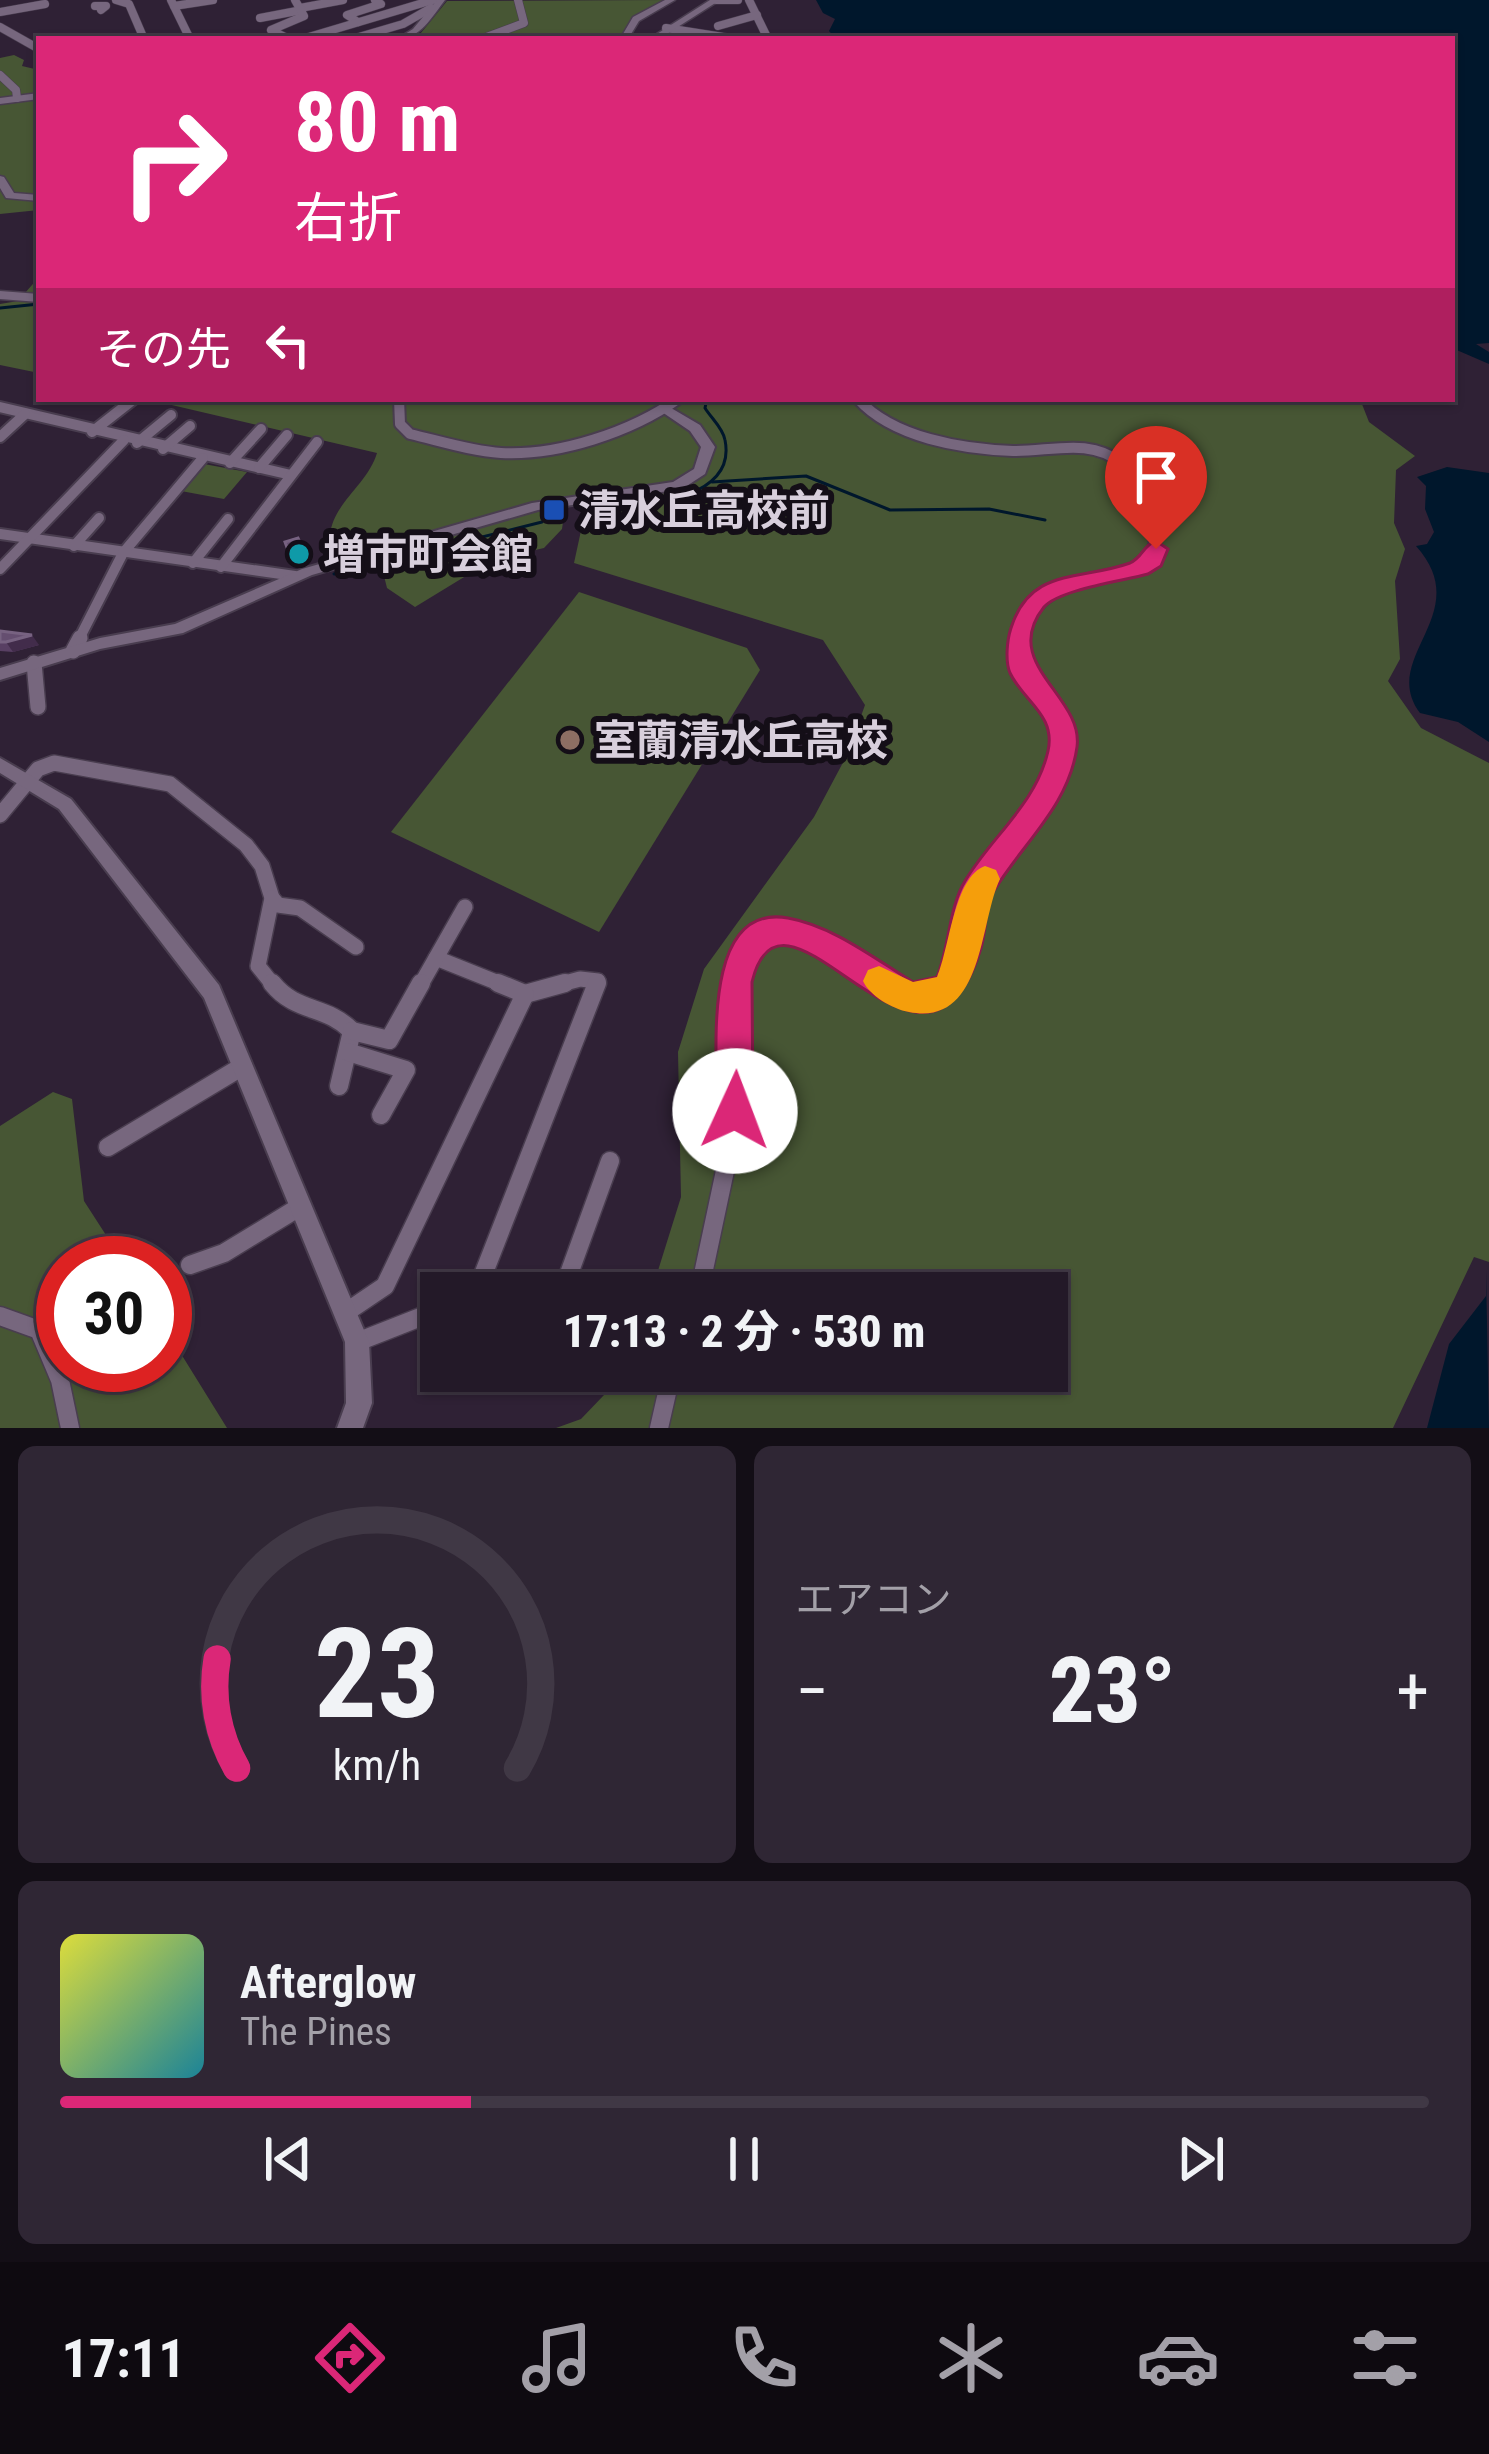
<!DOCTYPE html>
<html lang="ja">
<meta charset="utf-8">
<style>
body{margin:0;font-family:"Roboto Condensed","Noto Sans JP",sans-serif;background:#2f2634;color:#f1f3f6;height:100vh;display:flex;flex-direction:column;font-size:45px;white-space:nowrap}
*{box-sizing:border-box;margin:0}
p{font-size:39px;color:#a3a0a8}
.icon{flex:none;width:66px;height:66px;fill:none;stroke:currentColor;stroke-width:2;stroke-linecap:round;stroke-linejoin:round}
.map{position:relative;height:1428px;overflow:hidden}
.drawer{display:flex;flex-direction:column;gap:18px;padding:18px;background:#130e16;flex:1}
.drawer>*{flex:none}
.banner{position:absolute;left:36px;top:36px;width:1419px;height:366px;border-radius:0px;box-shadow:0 3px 9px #0004,0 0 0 3px #403845;background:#db2777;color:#fff;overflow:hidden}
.speed{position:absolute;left:36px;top:1236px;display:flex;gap:24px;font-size:60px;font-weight:700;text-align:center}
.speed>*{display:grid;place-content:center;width:156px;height:156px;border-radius:50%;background:#231928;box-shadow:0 3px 9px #0004,0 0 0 3px #403845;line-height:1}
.speed .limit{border:18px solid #d22;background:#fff;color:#111}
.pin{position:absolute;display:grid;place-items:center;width:102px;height:102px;color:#fff;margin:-123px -51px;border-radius:50% 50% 50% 0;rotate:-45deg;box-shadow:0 0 12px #0007}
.pin .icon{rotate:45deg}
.me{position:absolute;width:132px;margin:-66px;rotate:2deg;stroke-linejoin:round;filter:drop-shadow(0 0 9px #0008)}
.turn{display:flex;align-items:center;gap:42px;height:252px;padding:0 60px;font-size:54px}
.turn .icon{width:156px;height:156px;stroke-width:2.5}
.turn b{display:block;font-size:84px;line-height:102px}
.then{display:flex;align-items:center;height:114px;padding:0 60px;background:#0003;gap:24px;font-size:45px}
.big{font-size:90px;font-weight:800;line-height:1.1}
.drawer .tile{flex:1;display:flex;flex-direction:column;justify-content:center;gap:18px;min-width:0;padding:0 42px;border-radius:18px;background:#2f2634}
.drawer .dial{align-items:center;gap:0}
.dial svg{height:312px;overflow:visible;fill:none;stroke:#403845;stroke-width:7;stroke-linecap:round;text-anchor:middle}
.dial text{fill:#f1f3f6;stroke:none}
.song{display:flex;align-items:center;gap:36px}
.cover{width:144px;height:144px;border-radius:18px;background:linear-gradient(135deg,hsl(60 70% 55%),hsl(190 70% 35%))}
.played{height:12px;border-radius:6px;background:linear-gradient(90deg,#db2777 30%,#403845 30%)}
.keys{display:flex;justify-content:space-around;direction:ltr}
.heat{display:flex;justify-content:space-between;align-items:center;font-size:66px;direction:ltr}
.drawer .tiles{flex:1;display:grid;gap:18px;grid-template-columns:1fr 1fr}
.tile:last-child{grid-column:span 2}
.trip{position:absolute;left:420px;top:1272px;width:648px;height:120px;border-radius:0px;background:#231928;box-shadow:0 3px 9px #0004,0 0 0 3px #403845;font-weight:800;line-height:120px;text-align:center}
.dock{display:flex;height:192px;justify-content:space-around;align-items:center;background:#0e0a10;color:#a3a0a8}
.dock .icon{width:84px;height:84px}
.dock .on{color:#db2777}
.dock b{font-size:54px;color:#f1f3f6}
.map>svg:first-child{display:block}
.green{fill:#475634}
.water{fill:#00172c}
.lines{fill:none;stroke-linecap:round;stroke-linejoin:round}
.stream{stroke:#00172c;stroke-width:3}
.minor-far3-casing{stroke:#493d4f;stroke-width:9}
.minor-far2-casing{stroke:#493d4f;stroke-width:14}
.minor-far1-casing{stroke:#493d4f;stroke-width:18}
.minor-casing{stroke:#493d4f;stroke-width:21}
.tertiary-casing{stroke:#493d4f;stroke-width:4}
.secondary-casing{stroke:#493d4f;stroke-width:3}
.minor-far3{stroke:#77677e;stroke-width:8}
.minor-far2{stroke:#77677e;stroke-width:10}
.minor-far1{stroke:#77677e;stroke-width:15}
.minor{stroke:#77677e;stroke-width:18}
.tertiary{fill:#77677e;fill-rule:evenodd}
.secondary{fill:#77677e;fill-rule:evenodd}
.wall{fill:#583f63}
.shaded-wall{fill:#422c4b}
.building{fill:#654e70;stroke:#776281;stroke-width:3}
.route{fill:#db2777;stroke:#8e194d;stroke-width:3}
.slow{fill:#f59e0b}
.transit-dot{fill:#1a4fb4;stroke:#140e17;stroke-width:4.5}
.culture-dot{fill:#0f9aa8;stroke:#140e17;stroke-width:4.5}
.education-dot{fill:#8d6e63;stroke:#140e17;stroke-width:4.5}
.labels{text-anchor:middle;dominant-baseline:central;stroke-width:12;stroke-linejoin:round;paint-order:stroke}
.poi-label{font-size:42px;font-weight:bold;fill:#d8cfdc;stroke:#140e17;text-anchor:start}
</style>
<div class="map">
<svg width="1489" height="1428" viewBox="0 0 1489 1428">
<rect width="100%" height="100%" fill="#2f2135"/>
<g class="green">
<path d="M667,0L614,39H416L447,1Z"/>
<path d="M14,55L24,60L22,66L39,70V210L0,214V58Z"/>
<path d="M39,277V373L0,365V304L18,301Z"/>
<path d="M146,399H1360L1369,422L1415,456L1396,470L1394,523L1405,549L1395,581L1400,659L1388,681L1421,728L1489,763V1262L1474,1257L1393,1428H556L581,1419L627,1371H1047V1293H651L681,1197L678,1052L704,969L814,817L847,755L865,705L823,640L574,563L587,503L565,508L562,529L544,548L492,560L415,607L387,588L381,564L330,535C333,503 368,484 377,453Z"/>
<path d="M204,464L247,472L224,499L181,491Z"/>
<path d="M579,592L747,648L760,670L599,932L391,832Z"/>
<path d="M53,1092L72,1099L84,1201L124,1263H63V1365H165V1328L227,1428H0V1126Z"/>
</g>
<g class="water">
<path d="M816,0H1489V343L1476,344L1489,352V364L1452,348V39H836L829,31L835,19L823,13Z"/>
<path d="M1447,467L1489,473V742L1458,722L1420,713C1378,657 1477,614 1416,546L1427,544L1434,532L1425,509L1426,486L1417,477Z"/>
<path d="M1486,1270L1489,1428H1427L1449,1344L1486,1296Z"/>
</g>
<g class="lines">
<g class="stream">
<path d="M0,308L39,304"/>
<path d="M712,482L806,476L890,510L989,509L1045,520"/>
<path d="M592,511C632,506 738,504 725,440C723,428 711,418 705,408L707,399"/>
<path d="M334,574L542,522"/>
</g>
<defs>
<g id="minor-far3">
<path d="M116,0L129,4L144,39"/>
<path d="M171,0L190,39"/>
<path d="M716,0H738"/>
<path d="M749,0L768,39"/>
<path d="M95,6H106L101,10"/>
<path d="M174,6L213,0"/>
<path d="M300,8L343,0"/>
<path d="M0,12L45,4"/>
<path d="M260,18L302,10"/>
<path d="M358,22L347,15L381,4L375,0"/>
<path d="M718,26L757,15"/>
<path d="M0,27L39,49"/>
<path d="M666,28L736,39"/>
<path d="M289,39L271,30L304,16L295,0"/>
<path d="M302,39L433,0"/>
<path d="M352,39L403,24L431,8"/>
<path d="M481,39L524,23L518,0"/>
<path d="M0,75L16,90L17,98"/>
</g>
<g id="minor-far2">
<path d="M399,399L400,424L410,434C440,441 471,451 501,453C559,456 631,432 678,399"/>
<path d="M858,399C893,438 962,449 1013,451C1049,452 1090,437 1121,463C1141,478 1147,506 1152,529C1156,548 1157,557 1140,568C1090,580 1033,581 1020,641"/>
<path d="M0,407L291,475"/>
<path d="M92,432L134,399"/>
<path d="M0,437L25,414"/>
<path d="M137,443L171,415"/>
<path d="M163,449L190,426"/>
<path d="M230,463L261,429"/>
<path d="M259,468L287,435"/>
<path d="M0,534L295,576"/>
<path d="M74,546L99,518"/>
<path d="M193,563L228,519"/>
<path d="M221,567L317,442"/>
<path d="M0,569L124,440"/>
<path d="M78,641L123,553L203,458"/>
</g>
<g id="minor-far1">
<path d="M73,651L80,638"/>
<path d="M34,663L38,707"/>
<path d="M0,815L38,769L54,763L170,784L246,845L262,866L272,898L258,966L274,986"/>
<path d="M272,898L278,905L300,908L356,947"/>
<path d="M436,958L506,986"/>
<path d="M420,986L465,907"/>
<path d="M554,986L580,979L598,981L596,986"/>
<path d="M734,986C736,969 741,957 755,946C798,909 849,966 887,986"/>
<path d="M948,986L960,968L977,888L1046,793L1059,760L1064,723L1022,670L1021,638"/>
</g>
<g id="minor">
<path d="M272,983C297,1014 325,1004 352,1031L339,1086"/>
<path d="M881,983C906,995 930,1005 952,983"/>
<path d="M525,994L565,983"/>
<path d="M352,1031L389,1040L421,983"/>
<path d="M348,1052L406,1070L381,1115"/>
<path d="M108,1147L243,1066"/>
<path d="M190,1265L224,1253L301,1206"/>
<path d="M476,1293L597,983"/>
<path d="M562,1293L610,1161"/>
<path d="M699,1293L736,1119L734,983"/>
<path d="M345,1313L385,1286L525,994L498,983"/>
<path d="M0,1316L39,1330L60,1380L70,1428"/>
<path d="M357,1342L441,1309"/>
<path d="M659,1428L672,1371"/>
</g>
<g id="tertiary">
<path d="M666,405L700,425L715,447L705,474L682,489L538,510L312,575L183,633L100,649L0,680V668L100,638L175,624L302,569L532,503L673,482L694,469L701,447L690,431L662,412V406Z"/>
<path d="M0,758L71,799L219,985L369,1342L372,1403L363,1428H337L346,1403L345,1342L204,998L59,809L0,773Z"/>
</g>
<g id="secondary">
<path d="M437,0H445C432,17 420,39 397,39L413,29Z"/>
<path d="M665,0H675L639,21L628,39H620L633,17Z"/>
<path d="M710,0H720L659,39H649Z"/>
<path d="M39,93V99L0,104V98Z"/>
<path d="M0,176L4,177L14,193L39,195V201L6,198L0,188Z"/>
<path d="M0,291L39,294V302L0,299Z"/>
</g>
</defs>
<use href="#minor-far3" class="minor-far3-casing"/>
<use href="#minor-far2" class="minor-far2-casing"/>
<use href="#minor-far1" class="minor-far1-casing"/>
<use href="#minor" class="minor-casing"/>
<use href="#tertiary" class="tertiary-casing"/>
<use href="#secondary" class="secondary-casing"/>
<use href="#minor-far3" class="minor-far3"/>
<use href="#minor-far2" class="minor-far2"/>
<use href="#minor-far1" class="minor-far1"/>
<use href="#minor" class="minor"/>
<use href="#tertiary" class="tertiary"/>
<use href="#secondary" class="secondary"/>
</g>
<path class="wall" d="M0,631L39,645L13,652L0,651Z"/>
<g class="shaded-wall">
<path d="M303,549L307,559L293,563L289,553Z"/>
<path d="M32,635L39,645L13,652L6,642Z"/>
</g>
<g class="building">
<path d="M298,538L303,549L289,553L285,542Z"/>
<path d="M0,631L32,635L6,642H0Z"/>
</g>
<path class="route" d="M1156,541L1168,549L1161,566L1148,574C1124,581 1060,589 1044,607C999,664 1084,696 1077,747C1069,805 1024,842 995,889C984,906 987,931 980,951C923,1129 784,851 752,982L753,1111L748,1123L735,1129L722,1123L717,1111C718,1060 699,902 788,918C833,926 875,959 913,982L937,977C949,948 949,907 965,881C992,836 1036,804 1048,751C1056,715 1024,702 1010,673C1005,661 1007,640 1011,628C1030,567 1080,581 1130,563C1143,557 1143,545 1156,541Z"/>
<path class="slow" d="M985,866L996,870L1000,879C979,923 984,1027 909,1012C892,1009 869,995 863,981L868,970L879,966L913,982L937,977C950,947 954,877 985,866Z"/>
<rect class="transit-dot" x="542" y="498" width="24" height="24" rx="6"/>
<circle class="culture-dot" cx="299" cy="554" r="12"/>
<circle class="education-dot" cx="570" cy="740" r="12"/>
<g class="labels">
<g class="poi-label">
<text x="578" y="510">清水丘高校前</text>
<text x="323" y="554">増市町会館</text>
<text x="594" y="740">室蘭清水丘高校</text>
</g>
</g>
</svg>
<div class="speed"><div class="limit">30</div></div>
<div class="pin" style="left:1156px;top:549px;background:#d93025"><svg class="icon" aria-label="arrive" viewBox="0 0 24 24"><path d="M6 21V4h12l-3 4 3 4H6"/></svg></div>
<svg class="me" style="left:735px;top:1111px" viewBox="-20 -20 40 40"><circle r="19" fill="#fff"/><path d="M0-13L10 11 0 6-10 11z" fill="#db2777"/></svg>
<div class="trip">17:13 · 2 分 · 530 m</div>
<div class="banner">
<div class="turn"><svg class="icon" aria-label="right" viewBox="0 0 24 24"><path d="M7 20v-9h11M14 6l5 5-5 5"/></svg><div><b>80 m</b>右折</div></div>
<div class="then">その先<svg class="icon" aria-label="left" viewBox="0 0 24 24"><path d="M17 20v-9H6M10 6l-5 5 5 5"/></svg></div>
</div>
</div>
<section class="drawer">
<div class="tiles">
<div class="tile dial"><svg viewBox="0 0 100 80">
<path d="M14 69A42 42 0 1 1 86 69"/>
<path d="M14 69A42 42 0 0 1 9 41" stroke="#db2777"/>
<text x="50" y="56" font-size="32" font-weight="700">23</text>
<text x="50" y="72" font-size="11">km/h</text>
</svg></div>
<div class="tile"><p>エアコン</p>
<div class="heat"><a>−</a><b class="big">23°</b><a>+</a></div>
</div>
<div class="tile">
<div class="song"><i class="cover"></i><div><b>Afterglow</b><p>The Pines</p></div></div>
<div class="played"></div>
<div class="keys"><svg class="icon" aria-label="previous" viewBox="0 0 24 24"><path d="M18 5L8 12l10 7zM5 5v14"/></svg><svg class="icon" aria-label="pause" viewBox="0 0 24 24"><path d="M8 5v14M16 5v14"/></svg><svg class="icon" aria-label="next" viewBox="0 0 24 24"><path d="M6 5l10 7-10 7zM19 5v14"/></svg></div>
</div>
</div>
</section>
<nav class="dock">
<b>17:11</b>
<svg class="icon on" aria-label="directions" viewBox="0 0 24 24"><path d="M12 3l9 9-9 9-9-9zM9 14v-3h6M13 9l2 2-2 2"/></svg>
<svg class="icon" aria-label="music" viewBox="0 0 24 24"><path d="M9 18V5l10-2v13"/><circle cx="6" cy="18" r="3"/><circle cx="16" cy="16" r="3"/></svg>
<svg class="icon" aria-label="phone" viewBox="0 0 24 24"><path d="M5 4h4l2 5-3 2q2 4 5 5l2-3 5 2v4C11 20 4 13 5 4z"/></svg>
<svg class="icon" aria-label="climate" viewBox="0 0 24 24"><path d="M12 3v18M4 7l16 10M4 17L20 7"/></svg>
<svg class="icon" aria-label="car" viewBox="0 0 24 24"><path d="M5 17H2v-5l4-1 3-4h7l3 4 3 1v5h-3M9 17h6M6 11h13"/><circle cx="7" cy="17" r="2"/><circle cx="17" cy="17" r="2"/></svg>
<svg class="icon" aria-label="filters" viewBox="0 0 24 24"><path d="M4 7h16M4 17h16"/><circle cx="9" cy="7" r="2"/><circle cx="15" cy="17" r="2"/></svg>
</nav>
